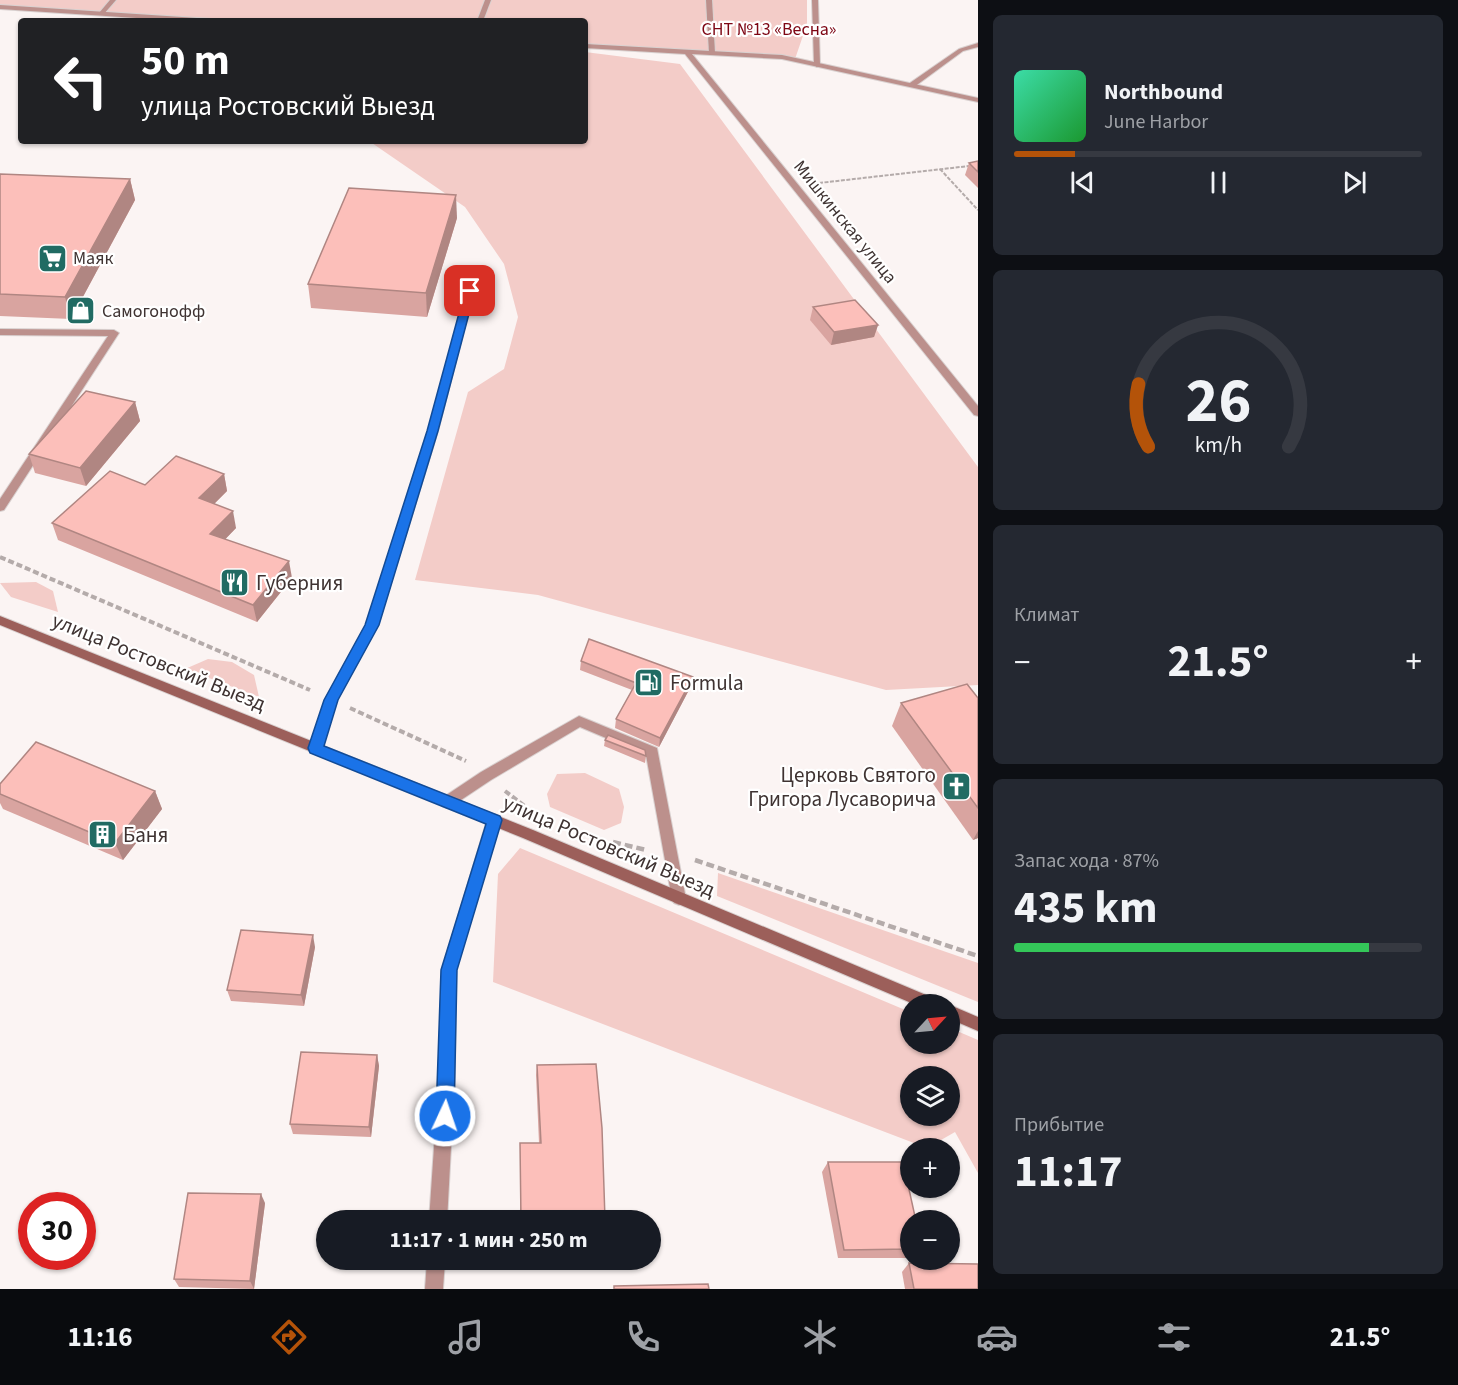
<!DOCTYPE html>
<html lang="ru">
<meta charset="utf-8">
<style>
body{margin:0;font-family:"Source Sans 3",sans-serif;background:#242831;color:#f1f3f6;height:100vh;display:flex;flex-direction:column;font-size:22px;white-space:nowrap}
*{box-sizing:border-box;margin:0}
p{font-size:20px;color:#9ea1a6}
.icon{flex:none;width:33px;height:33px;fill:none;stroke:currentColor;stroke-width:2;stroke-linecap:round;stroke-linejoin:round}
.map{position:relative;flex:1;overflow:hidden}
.sheet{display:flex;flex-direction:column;gap:15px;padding:15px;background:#0d0f14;width:480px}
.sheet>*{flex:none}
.hud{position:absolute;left:18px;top:18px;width:570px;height:126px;border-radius:6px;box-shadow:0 2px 4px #0004;background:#202124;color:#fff;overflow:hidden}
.needle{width:39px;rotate:64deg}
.tools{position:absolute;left:900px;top:994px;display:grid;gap:12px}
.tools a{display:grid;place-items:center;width:60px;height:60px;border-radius:50%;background:#171b24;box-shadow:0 2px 4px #0004;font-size:30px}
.speed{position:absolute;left:18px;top:1192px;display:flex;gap:12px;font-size:30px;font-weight:700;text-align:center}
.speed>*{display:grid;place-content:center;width:78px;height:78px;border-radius:50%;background:#171b24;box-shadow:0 2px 4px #0004;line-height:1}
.speed .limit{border:9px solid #d22;background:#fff;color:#111}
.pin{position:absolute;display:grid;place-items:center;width:51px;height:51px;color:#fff;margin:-26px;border-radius:12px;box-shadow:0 3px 9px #0006}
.me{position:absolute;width:66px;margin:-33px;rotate:3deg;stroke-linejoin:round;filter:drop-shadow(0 0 4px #0008)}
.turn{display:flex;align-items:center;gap:21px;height:126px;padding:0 24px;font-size:27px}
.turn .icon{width:78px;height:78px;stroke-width:2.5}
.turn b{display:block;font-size:42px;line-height:51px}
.big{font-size:45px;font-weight:700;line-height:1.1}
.sheet .tile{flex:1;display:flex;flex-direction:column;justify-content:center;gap:9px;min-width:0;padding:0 21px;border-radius:9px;background:#242831}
.sheet .dial{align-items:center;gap:0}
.dial svg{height:156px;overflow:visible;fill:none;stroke:#363941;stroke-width:7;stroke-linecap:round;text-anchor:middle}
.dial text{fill:#f1f3f6;stroke:none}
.song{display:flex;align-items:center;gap:18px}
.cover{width:72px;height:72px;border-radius:9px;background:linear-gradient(135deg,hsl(160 70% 55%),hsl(130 70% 35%))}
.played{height:6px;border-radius:3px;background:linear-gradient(90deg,#b45309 15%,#363941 15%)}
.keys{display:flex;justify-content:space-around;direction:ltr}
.heat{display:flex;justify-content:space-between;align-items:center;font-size:33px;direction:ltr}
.charge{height:9px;border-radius:4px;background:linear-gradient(90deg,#34c759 87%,#363941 0)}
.trip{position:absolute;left:316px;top:1210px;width:345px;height:60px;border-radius:30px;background:#171b24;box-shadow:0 2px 4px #0004;font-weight:700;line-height:60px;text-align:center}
.tabs{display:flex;height:96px;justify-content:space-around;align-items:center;background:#090b0e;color:#9ea1a6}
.tabs .icon{width:42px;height:42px}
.tabs .current{color:#b45309}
.tabs b{font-size:27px;color:#f1f3f6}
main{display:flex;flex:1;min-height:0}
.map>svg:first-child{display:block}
.green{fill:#f3ccc8;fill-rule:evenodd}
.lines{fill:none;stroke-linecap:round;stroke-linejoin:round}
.service-casing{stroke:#d9d1d0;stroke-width:2}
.minor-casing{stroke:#d9d1d0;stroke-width:2}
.secondary-casing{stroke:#d9d1d0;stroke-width:2}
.path-far2{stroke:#b4abaa;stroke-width:2;stroke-dasharray:4 1.5;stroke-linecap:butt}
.path-far1{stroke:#b4abaa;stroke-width:4;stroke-dasharray:6 3;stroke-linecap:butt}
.path{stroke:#b4abaa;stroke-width:4.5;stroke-dasharray:8 4;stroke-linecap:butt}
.service{fill:#bc908c;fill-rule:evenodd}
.minor{fill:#bc908c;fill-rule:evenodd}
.secondary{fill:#9c5f5a;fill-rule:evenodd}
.wall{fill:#d9a4a0}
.shaded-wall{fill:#b08682}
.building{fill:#fcbfba;stroke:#b08682;stroke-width:1.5}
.route{fill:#1a73e8;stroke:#114b97;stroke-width:1.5}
.labels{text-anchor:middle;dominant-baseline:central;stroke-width:4.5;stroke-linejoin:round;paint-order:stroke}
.far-park-label{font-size:18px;fill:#7d0513;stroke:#fff}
.far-street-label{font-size:18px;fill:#3f3332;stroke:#fff}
.far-poi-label{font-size:18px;fill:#3f3332;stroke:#fff;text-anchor:start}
.poi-label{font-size:21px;fill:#3f3332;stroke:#fff;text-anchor:start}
.street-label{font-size:21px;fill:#3f3332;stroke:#fff}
</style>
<main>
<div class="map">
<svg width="978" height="1289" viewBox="0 0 978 1289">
<rect width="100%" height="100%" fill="#fbf4f3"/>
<g class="green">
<path d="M0,0H807V24L795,59L585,44V21H242L0,7Z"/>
<path d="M585,52L680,64L978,467V685L886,690L538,595L415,580L468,392L504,369L518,317L504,264L465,207L369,141H585Z"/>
<path d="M36,582L53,591L58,612L11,597L0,583Z"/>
<path d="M208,659L232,662L254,675L259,697L185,669Z"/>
<path d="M585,773L619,789L624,807L621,823L604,830L550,807L547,794L557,774Z"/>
<path d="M520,848L910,1012V1044H950V1028L978,1040V1173L955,1132L927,1148L493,982L498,874ZM910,1077H950V1116H910Z"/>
<path d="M718,873L978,963V1002L717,896Z"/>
</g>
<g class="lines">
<defs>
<g id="service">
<path d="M110,0H116L103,15H99V13Z"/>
<path d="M485,0H491L483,21H477Z"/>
<path d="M706,0H712L715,53L712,55L709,53Z"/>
<path d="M812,0H818L820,65L817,67L814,65Z"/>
<path d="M978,43V47L963,51L914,87L907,85L959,49Z"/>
<path d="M470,288L474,291L438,431L378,625L337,700L321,752L316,753L311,752L310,748L325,700L366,625L428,431L466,291Z"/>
<path d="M0,329L114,330L119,333L4,510L0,511V499L108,336L0,335Z"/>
<path d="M579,716L657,748L686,899L684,903L679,905L674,903L672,899L646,755L580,727L491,780L452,806L447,808L442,806L440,802L442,798L481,772Z"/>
</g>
<g id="minor">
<path d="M0,5L212,19L215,21H182L0,9Z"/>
<path d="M585,44L782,55L978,98V102L782,59L692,54L978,406V416L974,415L685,54L585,48Z"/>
<path d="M494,814L499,816L501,820L456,970L455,1073L447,1221H429L439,1073L442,970L487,820L489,816Z"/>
<path d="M427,1260H445L443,1289H425Z"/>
</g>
<g id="secondary">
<path d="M0,616L533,830L938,1000L941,1005H916L523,838L0,625Z"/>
<path d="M950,1005L978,1017V1031L950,1019Z"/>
</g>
</defs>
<use href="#service" class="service-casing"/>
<use href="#minor" class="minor-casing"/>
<use href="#secondary" class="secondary-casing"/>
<g class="path-far2">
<path d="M940,169L978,210"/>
<path d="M819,183L978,165"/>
</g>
<g class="path-far1">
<path d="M0,557L310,690"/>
<path d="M350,708L466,761"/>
<path d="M505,791L526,807"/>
</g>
<g class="path">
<path d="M613,842L646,850"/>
<path d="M695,860L978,956"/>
</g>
<use href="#service" class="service"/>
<use href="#minor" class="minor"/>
<use href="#secondary" class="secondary"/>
</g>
<g class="wall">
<path d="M978,161V188L965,175L969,163Z"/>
<path d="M0,174L130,179L135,200L71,319L0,316Z"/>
<path d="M457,218L427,317L311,308L308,284Z"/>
<path d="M813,307L878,325L874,337L831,345L810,320Z"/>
<path d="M135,402L140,421L86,486L35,473L29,454Z"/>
<path d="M224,474L227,491L214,504L236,528L225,539L292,578L257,622L58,540L52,523L145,485Z"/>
<path d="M581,661L693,677L691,686L659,747L615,728L616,719L632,690L580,670Z"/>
<path d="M978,698V838L973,840L892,726L901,703Z"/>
<path d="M605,740L646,756L645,763L604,746Z"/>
<path d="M0,784L155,791L162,809L123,860L3,809L0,803Z"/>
<path d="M315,947L304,1006L231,1001L227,990Z"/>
<path d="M377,1055L379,1066L371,1137L293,1134L290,1124Z"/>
<path d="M537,1065L605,1219V1221H520V1143H539L536,1075Z"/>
<path d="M828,1162L910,1221V1258H838L822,1172Z"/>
<path d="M265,1203L254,1289L179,1287L174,1279Z"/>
<path d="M909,1263L978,1289H905L902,1272Z"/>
</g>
<g class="shaded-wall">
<path d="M130,179L135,200L71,319L65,297Z"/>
<path d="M456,195L457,218L427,317L426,293Z"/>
<path d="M878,325L874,337L831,345L834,332Z"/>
<path d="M135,402L140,421L86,486L80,468Z"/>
<path d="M224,474L227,491L203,515L199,498Z"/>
<path d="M233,511L236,528L214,551L210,534Z"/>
<path d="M289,561L292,578L257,622L253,605Z"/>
<path d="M693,677L691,686L659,747L660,738Z"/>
<path d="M155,791L162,809L123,860L115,843Z"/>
<path d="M978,831V838L973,840Z"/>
<path d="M313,935L315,947L304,1006L301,995Z"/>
<path d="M377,1055L379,1066L371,1137L369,1127Z"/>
<path d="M261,1194L265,1203L254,1289L250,1281Z"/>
</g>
<g class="building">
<path d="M978,161V172L969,163Z"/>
<path d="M0,174L130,179L65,297L0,294Z"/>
<path d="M349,188L456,195L426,293L308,284Z"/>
<path d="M855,300L878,325L834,332L813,307Z"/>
<path d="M86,391L135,402L80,468L29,454Z"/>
<path d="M176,456L224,474L199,498L233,511L210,534L289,561L253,605L52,523L110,471L145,485Z"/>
<path d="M589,639L693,677L660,738L616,719L636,683L581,661Z"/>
<path d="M967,684L978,698V808L901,703Z"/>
<path d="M608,735L645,750L646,756L605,740Z"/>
<path d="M36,742L155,791L115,843L0,794V784Z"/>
<path d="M241,930L313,935L301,995L227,990Z"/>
<path d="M301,1052L377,1055L369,1127L290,1124Z"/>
<path d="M596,1064L602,1128L605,1219L521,1220L520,1143H541L537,1065Z"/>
<path d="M828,1162H903L916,1221H910V1249L844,1250Z"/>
<path d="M188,1193L261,1194L250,1281L174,1279Z"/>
<path d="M909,1263L978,1264V1289H914Z"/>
<path d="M708,1284L709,1289H614V1286Z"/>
</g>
<path class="route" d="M470,288L475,291L438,431L379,625L338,700L324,746L500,816L502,820L457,970L454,1116L451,1122L445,1125L438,1122L436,1116L441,970L486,824L310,753L308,748L324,700L365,625L427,431L465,291Z"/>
<defs>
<symbol id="supermarket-square" viewBox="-11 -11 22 22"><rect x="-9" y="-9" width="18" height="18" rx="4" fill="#216b63" stroke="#fff"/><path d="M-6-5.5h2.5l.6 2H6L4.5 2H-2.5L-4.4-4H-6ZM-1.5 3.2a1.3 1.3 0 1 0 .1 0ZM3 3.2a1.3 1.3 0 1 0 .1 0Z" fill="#fff"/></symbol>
<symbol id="shop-square" viewBox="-11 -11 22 22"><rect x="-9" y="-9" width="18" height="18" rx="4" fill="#216b63" stroke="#fff"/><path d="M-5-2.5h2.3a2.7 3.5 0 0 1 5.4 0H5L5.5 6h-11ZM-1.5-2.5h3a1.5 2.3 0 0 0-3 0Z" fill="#fff"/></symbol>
<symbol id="restaurant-square" viewBox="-11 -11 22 22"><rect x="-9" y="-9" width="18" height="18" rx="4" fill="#216b63" stroke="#fff"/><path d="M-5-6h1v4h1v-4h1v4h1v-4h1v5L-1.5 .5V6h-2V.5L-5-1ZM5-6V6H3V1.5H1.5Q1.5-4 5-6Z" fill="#fff"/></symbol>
<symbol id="fuel-square" viewBox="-11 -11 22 22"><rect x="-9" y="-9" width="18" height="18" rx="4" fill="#216b63" stroke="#fff"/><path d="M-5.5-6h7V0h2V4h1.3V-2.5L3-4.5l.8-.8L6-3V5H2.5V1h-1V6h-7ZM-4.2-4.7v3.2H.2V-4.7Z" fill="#fff"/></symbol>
<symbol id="church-square" viewBox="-11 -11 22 22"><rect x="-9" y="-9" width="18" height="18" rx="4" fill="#216b63" stroke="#fff"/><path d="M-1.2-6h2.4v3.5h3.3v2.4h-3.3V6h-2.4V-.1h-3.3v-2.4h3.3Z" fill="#fff"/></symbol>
<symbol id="building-square" viewBox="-11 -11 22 22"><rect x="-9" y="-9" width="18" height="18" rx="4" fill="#216b63" stroke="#fff"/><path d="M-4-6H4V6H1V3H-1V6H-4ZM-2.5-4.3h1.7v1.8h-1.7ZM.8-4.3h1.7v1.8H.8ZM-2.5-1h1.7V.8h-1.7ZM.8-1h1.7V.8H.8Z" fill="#fff"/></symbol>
</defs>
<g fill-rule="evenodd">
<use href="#supermarket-square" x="36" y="242" width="33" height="33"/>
<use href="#shop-square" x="64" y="294" width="33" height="33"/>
<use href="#restaurant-square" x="218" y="566" width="33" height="33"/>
<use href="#fuel-square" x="632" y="666" width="33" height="33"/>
<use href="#church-square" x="940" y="770" width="33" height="33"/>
<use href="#building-square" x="86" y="818" width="33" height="33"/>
</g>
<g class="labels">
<g class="far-park-label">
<text x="769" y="29">СНТ №13 «Весна»</text>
</g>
<g class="far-street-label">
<text transform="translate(845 222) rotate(51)">Мишкинская улица</text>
</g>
<g class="far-poi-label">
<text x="73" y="258">Маяк</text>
<text x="102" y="311">Самогонофф</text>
</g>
<g class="poi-label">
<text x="256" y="583">Губерния</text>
<text x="670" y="683">Formula</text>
<text x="936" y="775" text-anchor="end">Церковь Святого<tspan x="936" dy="24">Григора Лусаворича</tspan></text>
<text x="123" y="835">Баня</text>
</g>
<g class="street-label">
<text transform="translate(159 662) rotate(22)">улица Ростовский Выезд</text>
<text transform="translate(609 846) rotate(23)">улица Ростовский Выезд</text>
</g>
</g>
</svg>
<div class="tools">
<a><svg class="needle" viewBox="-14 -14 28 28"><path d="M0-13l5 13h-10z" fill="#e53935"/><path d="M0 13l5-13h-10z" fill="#9ea1a6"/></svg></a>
<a><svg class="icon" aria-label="layers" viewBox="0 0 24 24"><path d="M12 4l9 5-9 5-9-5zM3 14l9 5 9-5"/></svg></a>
<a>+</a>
<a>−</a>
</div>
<div class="speed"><div class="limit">30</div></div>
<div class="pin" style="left:470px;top:291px;background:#d93025"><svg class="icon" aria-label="arrive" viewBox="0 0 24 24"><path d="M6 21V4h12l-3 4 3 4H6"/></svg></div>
<svg class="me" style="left:445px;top:1116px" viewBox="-20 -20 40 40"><circle r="17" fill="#1a73e8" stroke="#fff" stroke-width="3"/><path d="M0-11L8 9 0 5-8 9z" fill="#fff"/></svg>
<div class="trip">11:17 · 1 мин · 250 m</div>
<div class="hud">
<div class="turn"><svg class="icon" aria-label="left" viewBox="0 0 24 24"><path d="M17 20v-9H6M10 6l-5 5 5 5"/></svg><div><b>50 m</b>улица Ростовский Выезд</div></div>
</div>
</div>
<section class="sheet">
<div class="tile">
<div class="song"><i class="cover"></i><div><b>Northbound</b><p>June Harbor</p></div></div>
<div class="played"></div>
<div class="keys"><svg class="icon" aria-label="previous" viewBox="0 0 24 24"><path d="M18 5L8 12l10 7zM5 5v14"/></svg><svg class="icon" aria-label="pause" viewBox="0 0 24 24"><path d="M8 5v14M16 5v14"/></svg><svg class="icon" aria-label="next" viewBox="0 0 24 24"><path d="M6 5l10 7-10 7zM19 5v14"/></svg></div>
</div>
<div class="tile dial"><svg viewBox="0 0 100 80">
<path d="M14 69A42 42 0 1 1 86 69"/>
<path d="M14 69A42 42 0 0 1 9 37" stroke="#b45309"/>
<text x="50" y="56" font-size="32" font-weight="700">26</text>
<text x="50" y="72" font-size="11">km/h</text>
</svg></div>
<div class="tile"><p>Климат</p>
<div class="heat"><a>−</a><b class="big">21.5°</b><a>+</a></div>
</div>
<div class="tile"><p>Запас хода · 87%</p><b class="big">435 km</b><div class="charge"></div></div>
<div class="tile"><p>Прибытие</p><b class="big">11:17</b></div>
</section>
</main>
<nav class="tabs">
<b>11:16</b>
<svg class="icon current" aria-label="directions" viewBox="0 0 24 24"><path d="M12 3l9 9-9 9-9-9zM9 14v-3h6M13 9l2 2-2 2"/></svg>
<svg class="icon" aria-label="music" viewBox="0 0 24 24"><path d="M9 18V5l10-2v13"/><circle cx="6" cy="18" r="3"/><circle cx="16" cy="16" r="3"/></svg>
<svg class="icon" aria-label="phone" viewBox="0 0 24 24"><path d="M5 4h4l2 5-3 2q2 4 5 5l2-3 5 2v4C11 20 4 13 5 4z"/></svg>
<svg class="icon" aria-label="climate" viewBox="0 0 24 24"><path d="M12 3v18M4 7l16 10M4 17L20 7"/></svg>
<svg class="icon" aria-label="car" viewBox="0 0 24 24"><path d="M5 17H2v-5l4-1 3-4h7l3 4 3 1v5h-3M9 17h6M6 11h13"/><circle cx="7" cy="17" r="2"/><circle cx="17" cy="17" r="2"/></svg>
<svg class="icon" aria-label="filters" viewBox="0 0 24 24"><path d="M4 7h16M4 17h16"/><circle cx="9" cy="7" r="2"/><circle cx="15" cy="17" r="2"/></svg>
<b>21.5°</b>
</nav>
